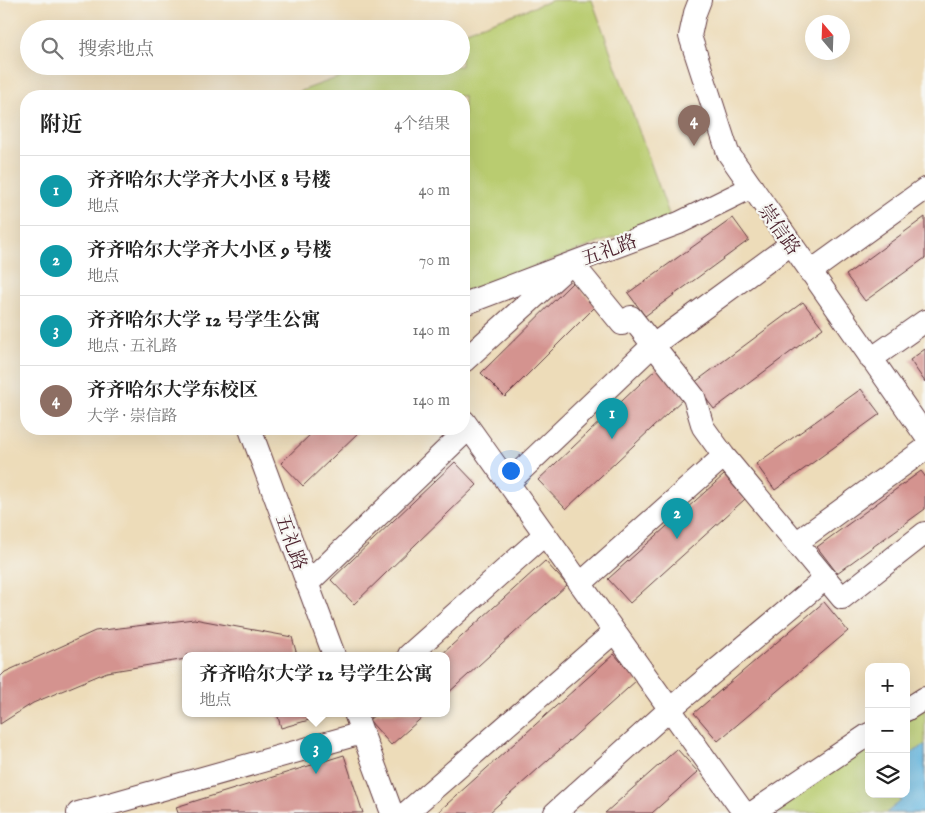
<!DOCTYPE html>
<html lang="zh">
<head>
<meta charset="utf-8">
<style>
  body { margin:0; font-family:"IM FELL English","Noto Serif SC",serif; background:#f6f6f6; color:#222 }
  .controls { position:absolute; right:15px; bottom:15px; display:grid; overflow:hidden; border-radius:10px; box-shadow:0 5px 20px #0002 }
  .controls button { width:45px; height:45px; display:grid; place-items:center; padding:0; border:0; border-bottom:1px solid #e0e0e0; background:#fff; color:#222; font:25px sans-serif }
  .compass { position:absolute; left:805px; top:15px; width:45px; height:45px; border-radius:50%; background:#fff; box-shadow:0 5px 20px #0002; rotate:341deg }
  .you { position:absolute; left:510px; top:470px; width:18px; height:18px; margin:-12px; border:4px solid #fff; border-radius:50%; background:#1a73e8; box-shadow:0 0 0 8px #1a73e833 }
  .badge { display:grid; place-items:center; width:32px; height:32px; border-radius:50%; background:#b5179e; color:#fff; font-size:16px; font-weight:700 }
  .pin { position:absolute; translate:-50% -41px; filter:drop-shadow(0 1px 2px #0008) }
  .pin::after { content:''; position:absolute; top:26px; width:18px; height:15px; background:inherit; clip-path:polygon(0 0,100% 0,50% 100%) }
  .popup { position:absolute; left:182px; top:652px; width:268px; height:65px; box-sizing:border-box; display:grid; place-content:center; border-radius:10px; background:#fff; filter:drop-shadow(0 1px 4px #0005); font-size:16px; white-space:nowrap; color:#767676 }
  .popup b { font-size:19px; color:#222 }
  .popup::after { content:''; position:absolute; left:50%; top:100%; margin-left:-10px; border:10px solid transparent; border-top-color:#fff }
  .list { margin:0; padding:0; list-style:none }
  h2 { display:flex; justify-content:space-between; align-items:center; height:65px; margin:0; padding:0 20px; font-size:21px }
  h2 small { font-size:16px; font-weight:400; color:#767676 }
  .list li { display:grid; grid-template-columns:32px 1fr auto; gap:15px; align-items:center; box-sizing:border-box; height:70px; padding:0 20px; border-top:1px solid #e0e0e0 }
  .list b { display:block; font-size:19px; white-space:nowrap }
  .list p { margin:0; font-size:16px; white-space:nowrap; color:#767676 }
  .list em { font-size:16px; font-style:normal; color:#767676 }
  .icon { flex:none; width:28px; height:28px; fill:none; stroke:currentColor; stroke-width:2; stroke-linecap:round; stroke-linejoin:round }
  .map { position:relative; flex:none; width:925px; height:813px; overflow:hidden }
  .search { position:absolute; background:#fff; box-shadow:0 5px 20px #0002; left:20px; top:20px; width:450px; height:55px; display:flex; align-items:center; gap:12px; box-sizing:border-box; padding:0 18px; border-radius:28px; color:#767676; font-size:19px }
  .panel { position:absolute; background:#fff; box-shadow:0 5px 20px #0002; left:20px; top:90px; width:450px; height:345px; border-radius:20px }
  .map>svg:first-child { display:block }
  .green { fill:#b9cc70; stroke:#82764e }
  .water { fill:#67b9e2; stroke:#586c86 }
  .building { fill:#d4938f }
  .lines { fill:none; stroke-linecap:round; stroke-linejoin:round }
  .minor-casing { stroke:#623b40; stroke-width:24 }
  .minor { stroke:#fff; stroke-width:22 }
  .labels { text-anchor:middle; stroke-width:4.5; stroke-linejoin:round; paint-order:stroke }
  .street-label { font-size:19px; fill:#4a1f2b; stroke:#f6f6f2 }
</style>
</head>
<body>
<div class="map">
<svg width="925" height="813" viewBox="0 0 925 813">
  <rect width="100%" height="100%" fill="#f6f6f2"/>
  <filter id="ink" filterUnits="userSpaceOnUse"><feTurbulence type="fractalNoise" baseFrequency=".02" numOctaves="2"/><feDisplacementMap in="SourceGraphic" scale="10" xChannelSelector="R" yChannelSelector="G"/><feConvolveMatrix kernelMatrix="1 2 1 2 8 2 1 2 1" color-interpolation-filters="sRGB"/></filter>
  <filter id="wash" filterUnits="userSpaceOnUse"><feTurbulence type="fractalNoise" baseFrequency=".0096" numOctaves="4" result="noise"/><feDisplacementMap in="SourceGraphic" scale="20" xChannelSelector="R" yChannelSelector="G"/><feGaussianBlur stdDeviation="1.12" result="paint"/><feColorMatrix in="noise" values="0 0 0 0 0 0 0 0 0 0 0 0 0 0 0 0 0 1.4 0 .05"/><feComposite in="paint" operator="in"/></filter>
  <g filter="url(#wash)">
    <rect width="100%" height="100%" fill="#eddcb9"/>
    <!-- green -->
    <path class="green" d="M553,0H592L670,217L464,292V96H287L370,66H461V33Z
      M925,706V813H770L869,742V794H906V718Z"/>
    <!-- water -->
    <path class="water" d="M925,745V813H886L901,801L897,794H906V756Z"/>
    <g id="blocks">
      <!-- building -->
      <path class="building" d="M925,217V258L865,301L846,275Z
        M733,218L749,240L645,316L628,293Z
        M573,282L596,306L505,397L481,373Z
        M803,302L823,328L714,409L694,383Z
        M925,349V382L910,360Z
        M657,368L685,397L566,509L538,480Z
        M861,389L880,414L775,490L756,464Z
        M316,429H362L303,486L281,463Z
        M455,462L477,485L354,604L331,580Z
        M921,471L925,476V509L837,573L817,547Z
        M724,475L745,499L630,603L608,579Z
        M545,561L567,585L446,695V655H441Z
        M824,602L848,631L718,741L694,713Z
        M194,619L292,637L297,655H186V659L107,672L33,703L0,724V677L5,672L95,631Z
        M614,654L637,680L489,813H437Z
        M277,713H314L316,718L281,728Z
        M377,713H427L391,745L369,720Z
        M677,749L698,772L652,813H605Z
        M344,755L363,813H178L176,807Z"/>
    </g>
  </g>
  <g filter="url(#ink)">
    <use href="#blocks" fill-opacity="0" stroke="#623b40" stroke-width="1"/>
    <g class="lines">
      <defs>
        <path id="minor" d="M700,0L695,13L690,36L728,153L925,435
          M810,272L925,189
          M464,304L572,263L679,223L752,187
          M871,359L925,321
          M464,361L572,263L622,324L631,317L694,397L703,427L724,456L842,598L925,533
          M464,421L744,813
          M250,429L334,655
          M508,483L652,346L791,244
          M796,543L925,449
          M307,584L469,428
          M580,584L724,456
          M409,655L545,534
          M906,710L925,698
          M355,713L392,813
          M78,813L362,733
          M406,813L614,632
          M555,813L670,709L826,578
          M752,813L869,734"/>
      </defs>
      <!-- minor casing -->
      <use href="#minor" class="minor-casing"/>
      <!-- minor -->
      <use href="#minor" class="minor"/>
    </g>
  </g>
  <g class="labels">
    <!-- street labels -->
    <g class="street-label">
      <text transform="translate(780 229) rotate(55)" y="7">崇信路</text>
      <text transform="translate(609 249) rotate(-20)" y="7">五礼路</text>
      <text transform="translate(292 542) rotate(70)" y="7">五礼路</text>
    </g>
  </g>
</svg>
<div class="controls">
<button>+</button>
<button>−</button>
<button><svg class="icon" aria-label="layers" viewBox="0 0 24 24"><path d="M12 4l9 5-9 5-9-5zM3 14l9 5 9-5"/></svg></button>
</div>
<svg class="compass" viewBox="-18 -18 36 36"><path d="M0-13l5 13h-10z" fill="#e53935"/><path d="M0 13l5-13h-10z" fill="#767676"/></svg>
<div class="you"></div>
<div class="pin badge" style="left:612px;top:439px;background:#0f9aa8">1</div>
<div class="pin badge" style="left:677px;top:539px;background:#0f9aa8">2</div>
<div class="pin badge" style="left:316px;top:774px;background:#0f9aa8">3</div>
<div class="popup"><b>齐齐哈尔大学 12 号学生公寓</b>地点</div>
<div class="pin badge" style="left:694px;top:146px;background:#8d6e63">4</div>
<div class="search"><svg class="icon" aria-label="search" viewBox="0 0 24 24"><circle cx="10" cy="10" r="6"/><path d="M15 15l6 6"/></svg>搜索地点</div>
<section class="panel">
<h2>附近<small>4个结果</small></h2>
<ul class="list">
<li><span class="badge" style="background:#0f9aa8">1</span><div><b>齐齐哈尔大学齐大小区 8 号楼</b><p>地点</p></div><em>40 m</em></li>
<li><span class="badge" style="background:#0f9aa8">2</span><div><b>齐齐哈尔大学齐大小区 9 号楼</b><p>地点</p></div><em>70 m</em></li>
<li><span class="badge" style="background:#0f9aa8">3</span><div><b>齐齐哈尔大学 12 号学生公寓</b><p>地点 · 五礼路</p></div><em>140 m</em></li>
<li><span class="badge" style="background:#8d6e63">4</span><div><b>齐齐哈尔大学东校区</b><p>大学 · 崇信路</p></div><em>140 m</em></li>
</ul>
</section>
</div>
</body>
</html>
